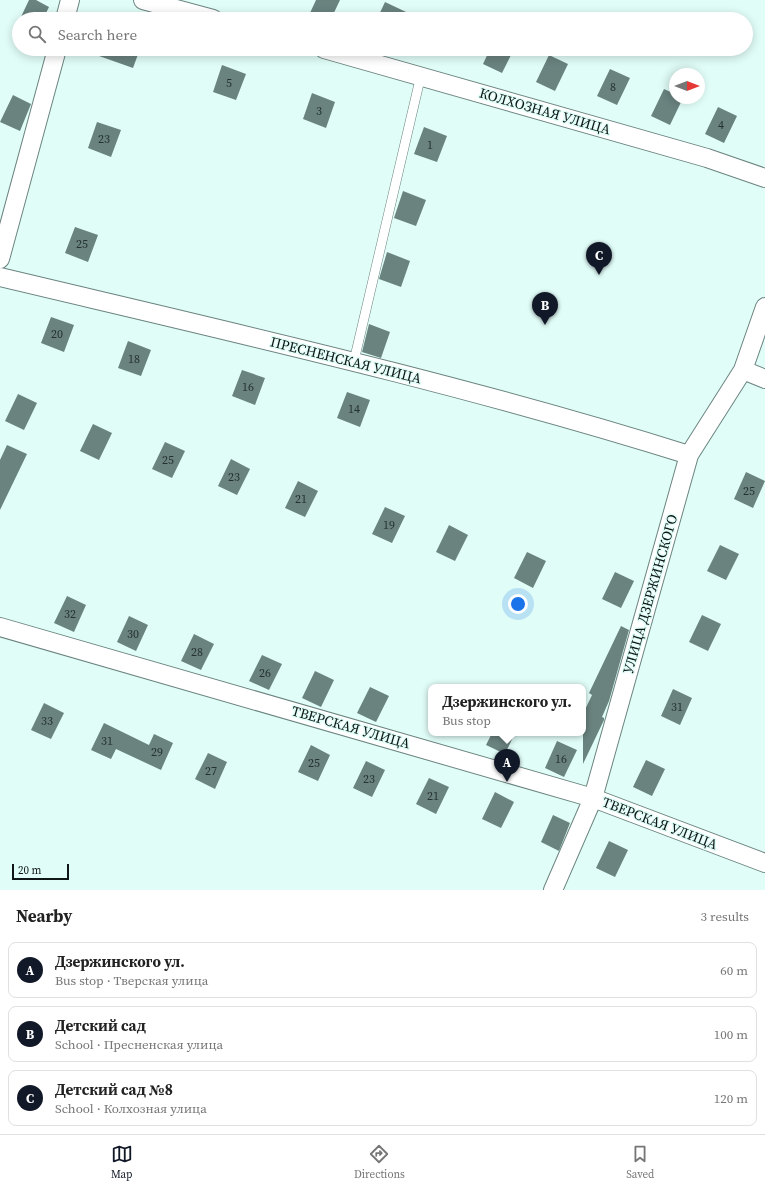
<!DOCTYPE html>
<html lang="en">
<head>
<meta charset="utf-8">
<style>
  body { margin:0; font-family:"Source Serif 4",serif; background:#f2f2f2; color:#222 }
  .compass { position:absolute; left:669px; top:68px; width:36px; height:36px; border-radius:50%; background:#fff; box-shadow:0 2px 10px #0003; rotate:90deg }
  .scale { position:absolute; left:12px; bottom:10px; width:57px; box-sizing:border-box; padding-left:4px; border:2px solid #0e1716; border-top:0; font-size:11px; line-height:14px; white-space:nowrap; color:#0e1716; -webkit-text-stroke:3px #e1fdf8; paint-order:stroke }
  .you { position:absolute; left:518px; top:604px; width:14px; height:14px; margin:-10px; border:3px solid #fff; border-radius:50%; background:#1a73e8; box-shadow:0 0 0 6px #1a73e833 }
  .badge { display:grid; place-items:center; width:26px; height:26px; border-radius:50%; background:#111827; color:#fff; font-size:13px; font-weight:700 }
  .pin { position:absolute; translate:-50% -33px; filter:drop-shadow(0 1px 2px #0008) }
  .pin::after { content:''; position:absolute; top:21px; width:14px; height:12px; background:inherit; clip-path:polygon(0 0,100% 0,50% 100%) }
  .popup { position:absolute; left:428px; top:684px; width:158px; height:52px; box-sizing:border-box; display:grid; place-content:center; border-radius:8px; background:#fff; filter:drop-shadow(0 1px 3px #0005); font-size:13px; white-space:nowrap; color:#767676 }
  .popup b { font-size:15px; color:#222 }
  .popup::after { content:''; position:absolute; left:50%; top:100%; margin-left:-8px; border:8px solid transparent; border-top-color:#fff }
  .list { margin:0; padding:0; list-style:none }
  h2 { display:flex; justify-content:space-between; align-items:center; height:52px; margin:0; padding:0 16px; font-size:17px }
  h2 small { font-size:13px; font-weight:400; color:#767676 }
  .list li { display:grid; grid-template-columns:26px 1fr auto; gap:12px; align-items:center; box-sizing:border-box; height:56px; margin:0 8px 8px; padding:0 8px; border:1px solid #e0e0e0; border-radius:8px }
  .list b { display:block; font-size:15px; white-space:nowrap }
  .list p { margin:0; font-size:13px; white-space:nowrap; color:#767676 }
  .list em { font-size:13px; font-style:normal; color:#767676 }
  .icon { flex:none; width:22px; height:22px; fill:none; stroke:currentColor; stroke-width:2; stroke-linecap:round; stroke-linejoin:round }
  .map { position:relative; flex:none; width:765px; height:890px; overflow:hidden }
  .search { position:absolute; background:#fff; box-shadow:0 2px 10px #0003; left:12px; right:12px; top:12px; height:44px; display:flex; align-items:center; gap:10px; box-sizing:border-box; padding:0 14px; border-radius:22px; color:#767676; font-size:15px }
  .sheet { height:244px; background:#fff }
  nav { display:flex; justify-content:space-around; align-items:center; box-sizing:border-box; height:56px; border-top:1px solid #e0e0e0; background:#fff; font-size:11px; color:#767676 }
  nav a { display:grid; justify-items:center; gap:2px }
  nav .on { color:#111827 }
  .map>svg:first-child { display:block }
  .building { fill:#6a837f }
  .lines { fill:none; stroke-linecap:round; stroke-linejoin:round }
  .lane-casing { stroke:#6b8480; stroke-width:10 }
  .street-casing { stroke:#6b8480; stroke-width:20 }
  .lane { stroke:#fff; stroke-width:9 }
  .street { stroke:#fff; stroke-width:18 }
  .labels { text-anchor:middle; stroke-width:3; stroke-linejoin:round; paint-order:stroke }
  .number-label { font-size:12px; fill:#253230 }
  .street-label { font-size:14px; fill:#0e1716; stroke:#e1fdf8 }
</style>
</head>
<body>
<div class="map">
<svg width="765" height="890" viewBox="0 0 765 890">
  <rect width="100%" height="100%" fill="#e1fdf8"/>
  <!-- building -->
  <path class="building" d="M29,0H36L49,7L43,19H20Z
    M316,0H340L331,19H323L310,13Z
    M385,2L421,19H377Z
    M85,49H140L133,68L85,51Z
    M490,49H514L502,73L483,64Z
    M549,55L568,64L555,91L536,82Z
    M222,65L246,74L236,100L213,92Z
    M610,69L630,78L617,105L597,96Z
    M664,89L675,94V98H683L670,125L651,116Z
    M312,93L335,102L326,128L303,119Z
    M13,95L31,104L20,131L0,122Z
    M718,107L737,116L724,143L705,134Z
    M97,122L121,130L111,157L88,148Z
    M424,127L447,136L437,162L414,154Z
    M403,191L426,200L416,226L394,218Z
    M75,227L98,235L88,262L65,253Z
    M387,252L410,261L401,287L379,279Z
    M51,317L74,325L64,352L41,343Z
    M369,324L390,332L381,358L362,352Z
    M128,341L151,350L141,376L118,368Z
    M242,370L265,378L255,405L232,396Z
    M347,392L370,400L360,427L337,418Z
    M18,394L37,403L24,430L5,421Z
    M93,424L112,433L99,460L80,451Z
    M165,442L185,451L172,478L152,469Z
    M7,445L27,454L0,510V460Z
    M231,459L250,469L237,495L218,486Z
    M746,472L765,481L753,508L734,499Z
    M298,481L318,491L305,517L285,508Z
    M385,507L405,516L392,543L372,534Z
    M449,525L468,535L455,561L436,552Z
    M720,545L739,554L726,580L707,571Z
    M527,552L546,561L533,588L514,578Z
    M615,572L634,581L621,608L602,599Z
    M67,596L86,605L74,632L54,623Z
    M702,615L721,624L708,651L689,642Z
    M129,616L148,625L136,651L117,642Z
    M621,626L629,630L609,701L602,717L604,718V720L583,764V714L592,695L589,693Z
    M194,634L214,644L201,670L181,661Z
    M262,655L282,664L269,690L249,681Z
    M315,671L334,680L321,707L302,698Z
    M370,687L389,696L376,722L357,713Z
    M673,689L692,698L680,725L661,716Z
    M44,703L64,713L51,739L31,730Z
    M104,723L149,745L154,734L173,743L161,770L116,749L111,759L91,750Z
    M492,733H515L505,754L486,745Z
    M557,741L577,750L564,777L545,768Z
    M311,745L330,755L318,781L298,772Z
    M208,753L227,762L215,789L195,779Z
    M646,760L665,769L652,796L633,787Z
    M366,761L385,770L372,797L353,788Z
    M429,778L449,787L436,814L416,804Z
    M495,792L514,802L501,828L482,819Z
    M553,815L570,823L559,851L541,842Z
    M609,841L628,850L615,877L596,868Z"/>
  <g class="lines">
    <defs>
      <path id="lane" d="M354,361L421,75"/>
      <path id="street" d="M143,0L213,19
        M65,19L70,0
        M324,49L707,158L765,178
        M0,259L57,49
        M0,277C231,332 463,384 689,455
        M743,370L765,379
        M0,627L593,798L765,863
        M553,890L593,798L689,455L743,370L765,307"/>
    </defs>
    <!-- lane casing -->
    <use href="#lane" class="lane-casing"/>
    <!-- street casing -->
    <use href="#street" class="street-casing"/>
    <!-- lane -->
    <use href="#lane" class="lane"/>
    <!-- street -->
    <use href="#street" class="street"/>
  </g>
  <g class="labels">
    <!-- number labels -->
    <g class="number-label">
      <text x="229" y="87">5</text>
      <text x="613" y="91">8</text>
      <text x="319" y="115">3</text>
      <text x="721" y="129">4</text>
      <text x="104" y="143">23</text>
      <text x="430" y="149">1</text>
      <text x="82" y="248">25</text>
      <text x="57" y="338">20</text>
      <text x="134" y="363">18</text>
      <text x="248" y="391">16</text>
      <text x="354" y="413">14</text>
      <text x="168" y="464">25</text>
      <text x="234" y="481">23</text>
      <text x="749" y="495">25</text>
      <text x="301" y="503">21</text>
      <text x="389" y="529">19</text>
      <text x="70" y="618">32</text>
      <text x="133" y="638">30</text>
      <text x="197" y="656">28</text>
      <text x="265" y="677">26</text>
      <text x="677" y="711">31</text>
      <text x="47" y="725">33</text>
      <text x="107" y="745">31</text>
      <text x="157" y="756">29</text>
      <text x="561" y="763">16</text>
      <text x="314" y="767">25</text>
      <text x="211" y="775">27</text>
      <text x="369" y="783">23</text>
      <text x="433" y="800">21</text>
    </g>
    <!-- street labels -->
    <g class="street-label">
      <text transform="translate(545 111) rotate(16)" y="5">КОЛХОЗНАЯ УЛИЦА</text>
      <text transform="translate(346 360) rotate(14)" y="5">ПРЕСНЕНСКАЯ УЛИЦА</text>
      <text transform="translate(650 594) rotate(-74)" y="5">УЛИЦА ДЗЕРЖИНСКОГО</text>
      <text transform="translate(351 727) rotate(16)" y="5">ТВЕРСКАЯ УЛИЦА</text>
      <text transform="translate(660 823) rotate(21)" y="5">ТВЕРСКАЯ УЛИЦА</text>
    </g>
  </g>
</svg>
<svg class="compass" viewBox="-18 -18 36 36"><path d="M0-13l5 13h-10z" fill="#e53935"/><path d="M0 13l5-13h-10z" fill="#767676"/></svg>
<div class="scale">20 m</div>
<div class="you"></div>
<div class="pin badge" style="left:507px;top:782px">A</div>
<div class="popup"><b>Дзержинского ул.</b>Bus stop</div>
<div class="pin badge" style="left:545px;top:325px">B</div>
<div class="pin badge" style="left:599px;top:275px">C</div>
<div class="search"><svg class="icon" aria-label="search" viewBox="0 0 24 24"><circle cx="10" cy="10" r="6"/><path d="M15 15l6 6"/></svg>Search here</div>
</div>
<section class="sheet">
<h2>Nearby<small>3 results</small></h2>
<ul class="list">
<li><span class="badge">A</span><div><b>Дзержинского ул.</b><p>Bus stop · Тверская улица</p></div><em>60 m</em></li>
<li><span class="badge">B</span><div><b>Детский сад</b><p>School · Пресненская улица</p></div><em>100 m</em></li>
<li><span class="badge">C</span><div><b>Детский сад №8</b><p>School · Колхозная улица</p></div><em>120 m</em></li>
</ul>
</section>
<nav>
<a class="on"><svg class="icon" aria-label="map" viewBox="0 0 24 24"><path d="M3 6l6-2 6 2 6-2v14l-6 2-6-2-6 2zM9 4v14M15 6v14"/></svg>Map</a>
<a><svg class="icon" aria-label="directions" viewBox="0 0 24 24"><path d="M12 3l9 9-9 9-9-9zM9 14v-3h6M13 9l2 2-2 2"/></svg>Directions</a>
<a><svg class="icon" aria-label="saved" viewBox="0 0 24 24"><path d="M7 4h10v16l-5-4-5 4z"/></svg>Saved</a>
</nav>
</body>
</html>
